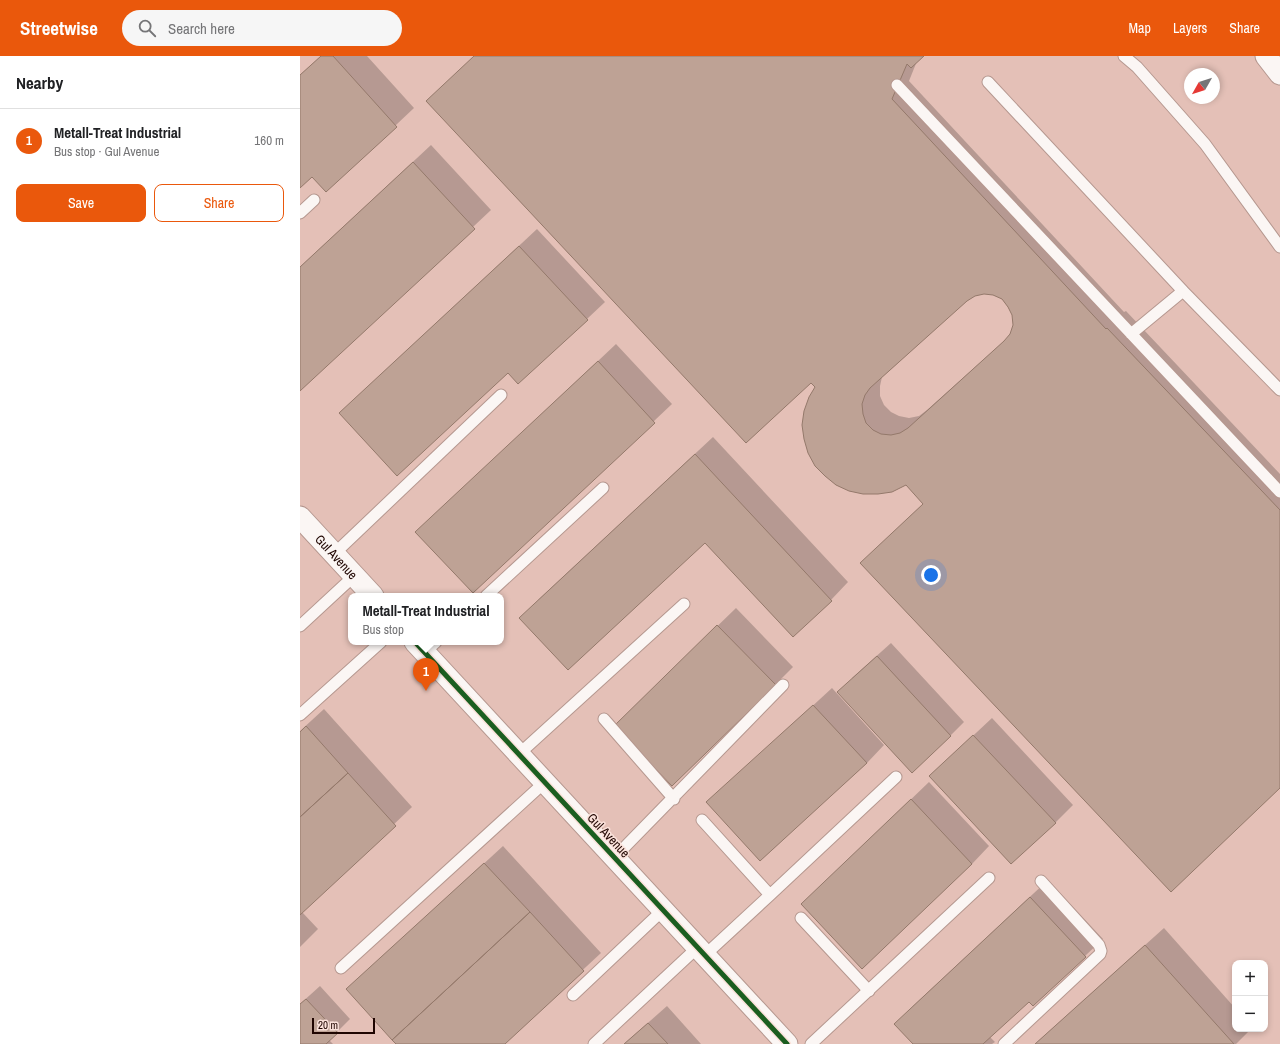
<!DOCTYPE html>
<html lang="en">
<head>
<meta charset="utf-8">
<style>
  body { margin:0; font-family:"Archivo Narrow",sans-serif; background:#f6f6f6; color:#202124 }
  .controls { position:absolute; right:12px; bottom:12px; display:grid; overflow:hidden; border-radius:8px; box-shadow:0 2px 6px #0003 }
  .controls button { width:36px; height:36px; display:grid; place-items:center; padding:0; border:0; border-bottom:1px solid #e0e0e0; background:#fff; color:#202124; font:20px sans-serif }
  .compass { position:absolute; left:884px; top:12px; width:36px; height:36px; border-radius:50%; background:#fff; box-shadow:0 2px 6px #0003; rotate:231deg }
  .scale { position:absolute; left:12px; bottom:10px; width:63px; box-sizing:border-box; padding-left:4px; border:2px solid #1f0501; border-top:0; font-size:11px; line-height:14px; white-space:nowrap; color:#1f0501; -webkit-text-stroke:3px #fbe2db; paint-order:stroke }
  .you { position:absolute; left:631px; top:519px; width:14px; height:14px; margin:-10px; border:3px solid #fff; border-radius:50%; background:#1a73e8; box-shadow:0 0 0 6px #1a73e833 }
  .badge { display:grid; place-items:center; width:26px; height:26px; border-radius:50%; background:#ea580c; color:#fff; font-size:13px; font-weight:700 }
  .pin { position:absolute; translate:-50% -33px; filter:drop-shadow(0 1px 2px #0008) }
  .pin::after { content:''; position:absolute; top:21px; width:14px; height:12px; background:inherit; clip-path:polygon(0 0,100% 0,50% 100%) }
  .popup { position:absolute; left:48px; top:537px; width:156px; height:52px; box-sizing:border-box; display:grid; place-content:center; border-radius:8px; background:#fff; filter:drop-shadow(0 1px 3px #0005); font-size:13px; white-space:nowrap; color:#757577 }
  .popup b { font-size:15px; color:#202124 }
  .popup::after { content:''; position:absolute; left:50%; top:100%; margin-left:-8px; border:8px solid transparent; border-top-color:#fff }
  .list { margin:0; padding:0; list-style:none }
  h2 { display:flex; justify-content:space-between; align-items:center; height:52px; margin:0; padding:0 16px; font-size:17px }
  h2 small { font-size:13px; font-weight:400; color:#757577 }
  .list li { display:grid; grid-template-columns:26px 1fr auto; gap:12px; align-items:center; box-sizing:border-box; height:64px; padding:0 16px; border-top:1px solid #e0e0e0 }
  .list b { display:block; font-size:15px; white-space:nowrap }
  .list p { margin:0; font-size:13px; white-space:nowrap; color:#757577 }
  .list em { font-size:13px; font-style:normal; color:#757577 }
  .actions { display:flex; gap:8px; padding:12px 16px }
  .actions a { flex:1; padding:9px 0; border:1px solid #ea580c; border-radius:8px; text-align:center; font-size:14px; color:#ea580c }
  .actions .main { background:#ea580c; color:#fff }
  .icon { flex:none; width:22px; height:22px; fill:none; stroke:currentColor; stroke-width:2; stroke-linecap:round; stroke-linejoin:round }
  .map { position:relative; flex:none; width:980px; height:988px; overflow:hidden }
  header { display:flex; align-items:center; gap:24px; box-sizing:border-box; height:56px; padding:0 20px; background:#ea580c; color:#fff }
  header strong { font-size:19px }
  nav { display:flex; gap:22px; margin-inline-start:auto; font-size:14px }
  .search { width:280px; height:36px; background:#f6f6f6; display:flex; align-items:center; gap:10px; box-sizing:border-box; padding:0 14px; border-radius:22px; color:#757577; font-size:15px }
  main { display:flex }
  aside { flex:1; background:#fff }
  .map>svg:first-child { display:block }
  .shadow { fill:#0003; fill-rule:evenodd }
  .building { fill:#bea295; stroke:#94796b; fill-rule:evenodd }
  .lines { fill:none; stroke-linecap:round; stroke-linejoin:round }
  .lane-casing { stroke:#b5978f; stroke-width:13 }
  .street-casing { stroke:#b5978f; stroke-width:23 }
  .lane { stroke:#fbf6f4; stroke-width:11 }
  .street { stroke:#fbf6f4; stroke-width:21 }
  .cycleway-casing { stroke:#fbe2db; stroke-width:8 }
  .cycleway { stroke:#1b5e20; stroke-width:5 }
  .labels { text-anchor:middle; stroke-width:3; stroke-linejoin:round; paint-order:stroke }
  .street-label { font-size:13px; fill:#1f0501; stroke:#fbe2db }
</style>
</head>
<body>
<header>
<strong>Streetwise</strong>
<div class="search"><svg class="icon" aria-label="search" viewBox="0 0 24 24"><circle cx="10" cy="10" r="6"/><path d="M15 15l6 6"/></svg>Search here</div>
<nav><a>Map</a><a>Layers</a><a>Share</a></nav>
</header>
<main>
<aside>
<h2>Nearby<small></small></h2>
<ul class="list">
<li><span class="badge">1</span><div><b>Metall-Treat Industrial</b><p>Bus stop · Gul Avenue</p></div><em>160 m</em></li>
</ul>
<div class="actions"><a class="main">Save</a><a>Share</a></div>
</aside>
<div class="map">
<svg width="980" height="988" viewBox="0 0 980 988">
  <rect width="100%" height="100%" fill="#e4c0b7"/>
  <!-- shadow -->
  <path class="shadow" d="M21,0H67L114,52L26,135L12,120L0,131V19Z
    M175,0H622L617,5L609,25L824,256L826,255L980,418V731L579,490L624,447L516,331ZM684,237L694,238L702,243L709,250L713,259L714,269L709,281L627,354L619,360L609,362L599,360L591,356L584,349L580,340V330L582,321L666,244L674,239Z
    M131,89L191,154L0,334V211Z
    M237,173L305,246L287,263L208,315L40,357Z
    M316,288L372,348L173,536L117,476Z
    M413,381L548,526L531,544L405,485L238,544Z
    M436,552L493,611L475,629L333,652Z
    M591,587L664,666L650,680L552,622Z
    M532,632L584,689L567,707L407,747Z
    M24,653L112,751L2,856L18,873L0,891V675Z
    M692,662L773,749L755,767L630,720Z
    M629,726L689,790L672,808L502,848Z
    M203,790L301,897L203,988H98L66,916Z
    M748,824L803,883L785,900L729,944L690,981L695,986L692,988H614L613,950Z
    M864,872L935,952V973H951L936,988H735Z
    M20,930L50,963L29,984L33,988H0V948Z
    M367,950L401,988H324Z"/>
  <!-- building -->
  <path class="building" d="M21,0H33L97,71L26,136L12,121L0,132V19Z
    M174,0H624L611,12L607,8L592,43L806,273L807,272L980,454V732L871,836L560,507L623,448L606,429L592,436L578,438H563L549,435L536,429L525,420L515,410L508,397L504,383L502,369L504,355L509,341L515,331L511,327L446,387L126,45ZM684,238L693,239L702,243L708,251L712,259L713,269L710,278L704,285L608,372L600,377L591,379L581,378L573,374L566,367L563,358L562,348L565,339L570,332L667,245L675,240Z
    M113,106L175,173L0,335V211Z
    M219,190L288,264L218,328L208,317L97,420L39,357Z
    M298,305L355,367L173,537L115,476Z
    M395,398L532,545L493,581L405,487L268,614L219,562Z
    M417,569L476,629L372,730L314,670Z
    M577,600L651,680L612,717L537,636Z
    M513,649L567,707L460,805L406,746Z
    M6,670L48,717L0,761V676Z
    M673,679L756,767L711,808L629,720Z
    M48,717L96,770L0,859V761Z
    M611,743L672,808L562,913L501,848Z
    M184,807L230,856L92,984L46,933Z
    M730,841L786,901L733,950L729,946L683,988H613L594,968Z
    M230,856L284,915L205,988H96L92,984Z
    M845,889L934,988H735Z
    M6,943L38,977L26,988H0V948Z
    M348,967L368,988H324Z"/>
  <g class="lines">
    <defs>
      <path id="lane" d="M824,0L837,11L905,88L980,191
        M688,26L883,235L831,278
        M597,29L980,436
        M0,157L14,144
        M883,235L980,334
        M34,498L201,339
        M186,540L303,432
        M0,570L54,520
        M125,596L136,586
        M0,659L81,586
        M304,663L374,743
        M219,698L384,548
        M402,764L470,839
        M315,801L483,629
        M501,862L569,935
        M405,899L470,839L596,721
        M41,912L245,726
        M273,939L363,854
        M294,988L398,891
        M511,988L689,822
        M704,988L800,898L801,895L799,889L741,825"/>
      <g id="street">
        <path d="M966,0L980,18"/>
        <path id="s1" d="M0,461L73,540"/>
        <path d="M115,586L487,988"/>
      </g>
    </defs>
    <!-- lane casing -->
    <use href="#lane" class="lane-casing"/>
    <!-- street casing -->
    <use href="#street" class="street-casing"/>
    <!-- lane -->
    <use href="#lane" class="lane"/>
    <!-- street -->
    <use href="#street" class="street"/>
    <defs>
      <path id="cycleway" d="M115,586L487,988"/>
    </defs>
    <!-- cycleway casing -->
    <use href="#cycleway" class="cycleway-casing"/>
    <!-- cycleway -->
    <use href="#cycleway" class="cycleway"/>
  </g>
  <g class="labels">
    <!-- street labels -->
    <g class="street-label">
      <text dy="5" stroke="none"><textPath href="#s1" startOffset="54">Gul Avenue</textPath></text>
      <text transform="translate(309 779) rotate(47)" y="5">Gul Avenue</text>
    </g>
  </g>
</svg>
<div class="controls">
<button>+</button>
<button>−</button>
</div>
<svg class="compass" viewBox="-18 -18 36 36"><path d="M0-13l5 13h-10z" fill="#e53935"/><path d="M0 13l5-13h-10z" fill="#757577"/></svg>
<div class="scale">20 m</div>
<div class="you"></div>
<div class="pin badge" style="left:126px;top:635px">1</div>
<div class="popup"><b>Metall-Treat Industrial</b>Bus stop</div>
</div>
</main>
</body>
</html>
